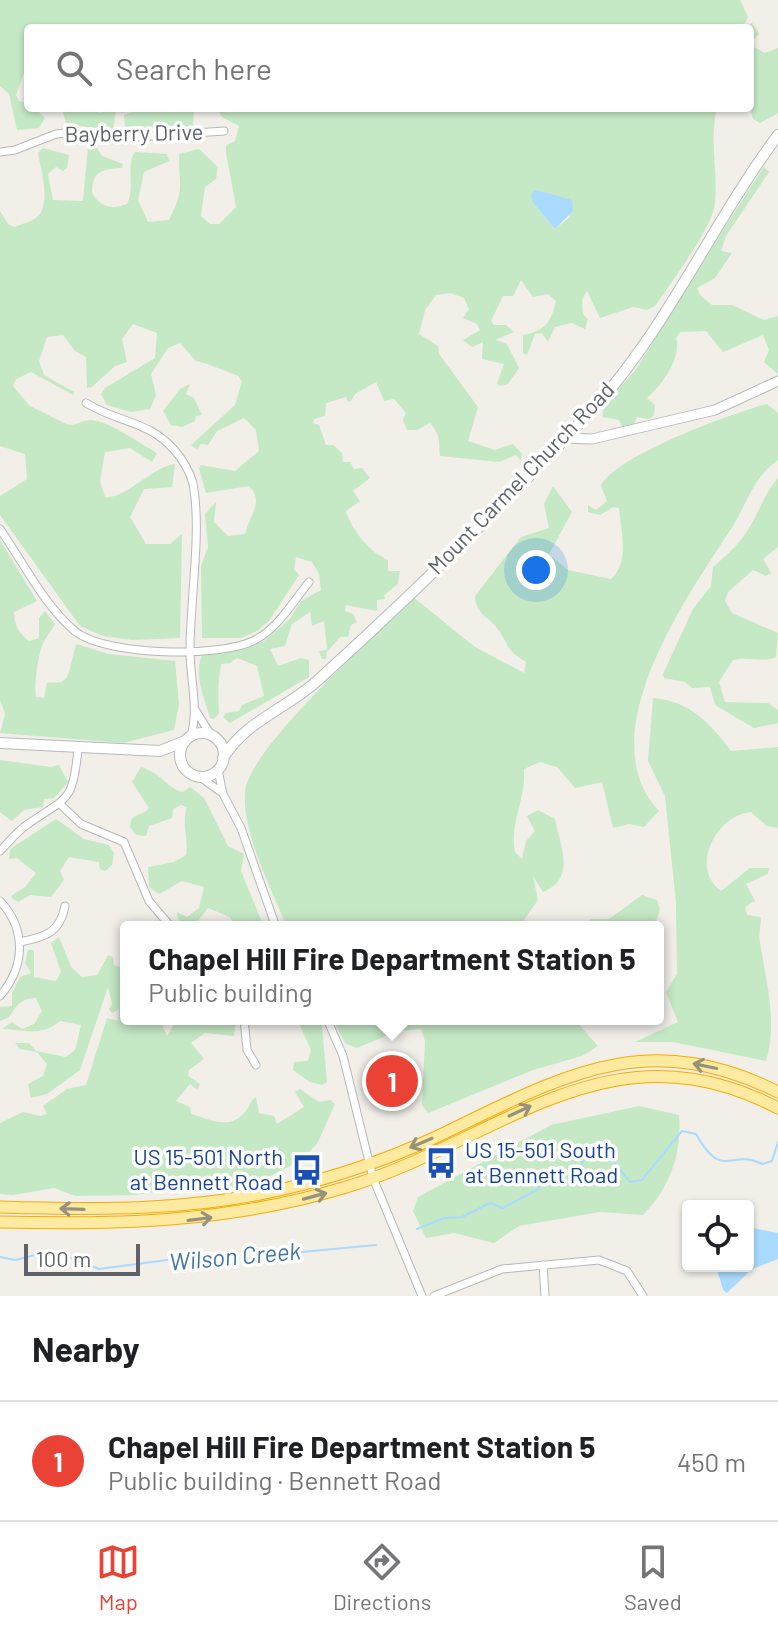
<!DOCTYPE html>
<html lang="en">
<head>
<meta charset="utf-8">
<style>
  body { margin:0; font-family:Barlow,sans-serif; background:#f2f2f2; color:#202124 }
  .controls { position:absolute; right:24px; bottom:24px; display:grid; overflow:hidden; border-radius:8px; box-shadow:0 2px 6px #0004 }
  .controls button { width:72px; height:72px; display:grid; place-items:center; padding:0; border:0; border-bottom:2px solid #e0e0e0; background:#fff; color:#202124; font:40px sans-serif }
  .scale { position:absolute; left:24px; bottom:20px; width:116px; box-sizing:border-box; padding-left:8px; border:4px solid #5f6368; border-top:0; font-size:22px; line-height:28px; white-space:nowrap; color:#5f6368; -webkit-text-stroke:6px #fff; paint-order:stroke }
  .you { position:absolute; left:536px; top:570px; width:28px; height:28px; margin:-20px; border:6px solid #fff; border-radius:50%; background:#1a73e8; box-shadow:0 0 0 12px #1a73e833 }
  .badge { display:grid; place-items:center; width:52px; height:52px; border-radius:50%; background:#ea4335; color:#fff; font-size:26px; font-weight:700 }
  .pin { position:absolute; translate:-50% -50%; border:4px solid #fff; box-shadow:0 2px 8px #0006 }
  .popup { position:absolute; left:120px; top:921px; width:544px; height:104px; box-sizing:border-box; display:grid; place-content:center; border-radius:8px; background:#fff; filter:drop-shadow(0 2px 6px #0005); font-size:26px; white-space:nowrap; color:#757577 }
  .popup b { font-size:30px; color:#202124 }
  .popup::after { content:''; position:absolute; left:50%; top:100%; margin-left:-16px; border:16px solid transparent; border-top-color:#fff }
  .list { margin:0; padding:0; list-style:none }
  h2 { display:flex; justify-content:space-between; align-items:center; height:104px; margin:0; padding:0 32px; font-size:34px }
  h2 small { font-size:26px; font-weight:400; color:#757577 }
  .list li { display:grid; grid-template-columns:52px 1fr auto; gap:24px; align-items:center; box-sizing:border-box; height:120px; padding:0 32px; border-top:2px solid #e0e0e0 }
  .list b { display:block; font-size:30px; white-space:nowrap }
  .list p { margin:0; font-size:26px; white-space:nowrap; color:#757577 }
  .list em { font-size:26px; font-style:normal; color:#757577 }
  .icon { flex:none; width:44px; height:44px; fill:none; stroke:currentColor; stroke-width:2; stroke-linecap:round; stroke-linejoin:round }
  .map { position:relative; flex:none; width:778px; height:1296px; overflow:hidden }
  .search { position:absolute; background:#fff; box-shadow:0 2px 6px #0004; left:24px; right:24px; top:24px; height:88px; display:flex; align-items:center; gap:20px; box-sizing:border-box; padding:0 28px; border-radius:8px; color:#757577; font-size:30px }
  .sheet { height:224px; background:#fff }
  nav { display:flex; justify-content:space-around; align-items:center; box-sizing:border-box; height:112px; border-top:2px solid #e0e0e0; background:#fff; font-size:22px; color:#757577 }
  nav a { display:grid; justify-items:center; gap:4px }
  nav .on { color:#ea4335 }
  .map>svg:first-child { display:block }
  .green { fill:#c5e8c5; fill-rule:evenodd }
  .water { fill:#aadaff }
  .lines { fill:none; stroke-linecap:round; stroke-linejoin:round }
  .stream { stroke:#aadaff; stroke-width:2 }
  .minor-casing { stroke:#b5b8bc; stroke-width:9 }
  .tertiary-casing { stroke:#b5b8bc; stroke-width:11 }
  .secondary-casing { stroke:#b6babf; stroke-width:12 }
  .trunk-casing { stroke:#f9ab00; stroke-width:13 }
  .minor { stroke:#fff; stroke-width:7 }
  .tertiary { stroke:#fff; stroke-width:9 }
  .secondary { stroke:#fff; stroke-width:10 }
  .trunk { stroke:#feeaa1; stroke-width:11 }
  .oneway { stroke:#97927c }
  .labels { text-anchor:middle; stroke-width:7; stroke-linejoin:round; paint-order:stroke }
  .street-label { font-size:22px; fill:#5f6368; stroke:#fff }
  .transit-label { font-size:22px; fill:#164399; stroke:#fff; text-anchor:start }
  .water-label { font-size:24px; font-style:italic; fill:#4174aa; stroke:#fff }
</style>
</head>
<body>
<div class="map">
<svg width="778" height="1296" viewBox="0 0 778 1296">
  <rect width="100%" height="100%" fill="#f1efe8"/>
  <!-- green -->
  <path class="green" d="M0,0H740L748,17L743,27L752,23L759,34L750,44V28H28V62L16,95L19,101L28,103V108H35L45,118L39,128L17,130L9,94L0,86Z
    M750,45L765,53L778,48V113L760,123L753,119L750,108Z
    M62,108H91L100,113L116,108L113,131L66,124Z
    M146,108H194L193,127L135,131L125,127L124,115Z
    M217,108H717C709,139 718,171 715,203C713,227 670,284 655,306L647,310L633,307L600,318L587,291L582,300L583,314L588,319L585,329L571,323L555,327L548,342L542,333L535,334L527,355L523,353V335C545,331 551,323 556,301L548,294L533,297L521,280L513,296H503L491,321L494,325H506L514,332L495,340L507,344L519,368L508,384L500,386L497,384L504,364L482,359L483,342L472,347L463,340L480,330L477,324L463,318L469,309L464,298L450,293L436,295L425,310L419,334L438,346L439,354L478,407L468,441L495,450L513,444L522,454L521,461L516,455L499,462L440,456C438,441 442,437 430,423L417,430H407L403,420L406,413L394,399L384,401L376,382L355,394L351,401L348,402L346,397L326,403L325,416L314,419L313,423L319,425L326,445H333L342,453L343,462H350L354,469L362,468L370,478L353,491L360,501L346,511C351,529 370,553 388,560V571H400L398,584L384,595L385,599L377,600V611L346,605L345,611L353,614L357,622L351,625L348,637H340L327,652L326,659H322L319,651L327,650L324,621L312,626L310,612L292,624L285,646L270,649L278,666L301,658L309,660V677L230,723L223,717L226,713L239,711L242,705L264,696L257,666L237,658L230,663L221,664C218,682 218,694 219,713L214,719L210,718C205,698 192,674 203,654L249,647L264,641L289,620L301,601L321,590L319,574L312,562L296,557L294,569L299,575L269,621L257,631L241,638H202L201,566L208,547L205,514L216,502L214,522L228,536L245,534C249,517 265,501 249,486L206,493L199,468L201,465L235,471L259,451L256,430L244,418L217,431L208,445L201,444L197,450L191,445L235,405L242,382L238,376C232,373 201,361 196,361L180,343L168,348L151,374L156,395L150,409L131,412L107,405L101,394L105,388L155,358L157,333L133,324L122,339L127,362L115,366L92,387L87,388L86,357L75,351L63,335L47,337L39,361L44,375L74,392L73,395L31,372L16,379L13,386L30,406L66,424C76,427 81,420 91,420C109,421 141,444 157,453L152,462L130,448L105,452L100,481L105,497C125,500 153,466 175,464L172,487L144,489L130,517L146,544H170L182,534L180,638L132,640L103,636L80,626L0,515V496L27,479L25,454L0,446V211L8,224L15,227C23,223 33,222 38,216C51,203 41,169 38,153L43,148L69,155L67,168L63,171L56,167L48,174L53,200L83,201L88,147L95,145L102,156L123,164L122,168C102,169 92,171 92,193C100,207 112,210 127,204C136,187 125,167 135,152L167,154L169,161L144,172L138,200L148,222L169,220C185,188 179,188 179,154L199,149L218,167L216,179L205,187L201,216L210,224H219L236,207L226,153V145L235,141L239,126L222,117ZM536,190L561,198L570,217L555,229L533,203Z
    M764,167L769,172L726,236L721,251L732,253L715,278L697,288L700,295L712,305H732L764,320L778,316V374L764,362L769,350L763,335L723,352L706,331L680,332L676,338C682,358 661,386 647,398L655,405L654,415L650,419L637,417L634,424L622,426L619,420L603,417C600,402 628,381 637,368C679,301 720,233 764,167Z
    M190,384L186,394L194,398L202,415L196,416L195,421L182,427L171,425L163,411L180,389Z
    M767,404L778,413V460C753,477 747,504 731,529C688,595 588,736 659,811L644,827L629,824L613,828L602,782L575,788L557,767L540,762L524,769C526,800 509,823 515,852L522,859L526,841L535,831L527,816L538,810L555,819C560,846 577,878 543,892L533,876L538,900L519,927H287C272,890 242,833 245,792C248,749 379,632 413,597L475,647L524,673L526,662C504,649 510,645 497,628C488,616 476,615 475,596L521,537L549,528L544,504L553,486L572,512L549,554L568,570L611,579C630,562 621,531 619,508L613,507L600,515L588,512V505L596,510L607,501L601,486C614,456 733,413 767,404Z
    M778,478V547L763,559L771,573L766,576L753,570L728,592L725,601L732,613L778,633L776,657C762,663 749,656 733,660L719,682L725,702L768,703L778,710V723L754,728L715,705L710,687L692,688L685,682L664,678L663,674L693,609L711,586L713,567C728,554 742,542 752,523C761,507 765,493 778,478Z
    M0,540L37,601L14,612C14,625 19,633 29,641L39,638V618L45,611L55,624C51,632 44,639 42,646C38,656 34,687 36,697L44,698L47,683C52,682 57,683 61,682C72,678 71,655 77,644L108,654L175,661L179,704L174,730L123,743L0,733L5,714L0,700Z
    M653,698C689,700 712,725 731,751L778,747V828L767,826L751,812C716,815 689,868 721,891L750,868H769L768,874L746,884L755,901L745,907L747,915L761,917C761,926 758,934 760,943C766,980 778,1024 766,1061L673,1042H635L678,1022L666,992L677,974L676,903L665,796L648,761Z
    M0,760L51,767L59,765L68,782L54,798L44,799L43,807L24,810L12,821L0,812Z
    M141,767C162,773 166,788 183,792L190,787L204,798L228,846L244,854L241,871L264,927H235L230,917L208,908L196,923L186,927L178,919L177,912L187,917L199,908L204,887L182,881L159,894L149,887L148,867L174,862L186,855C189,838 181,825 187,807L181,805L173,809L172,818L149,826L146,836L136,835L130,827C131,811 143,817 149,808L132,782Z
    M56,819L84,839L109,845L114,853L112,865L105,871L100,869L99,862L69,857L60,871L64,880L51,897L30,895L18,902L13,899L11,896L25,887L36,873L17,858L9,859L10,849Z
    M642,895L657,900L660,910L654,927H590V919H609Z
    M59,937L71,967L82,977L97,975L108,955L113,957L114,965L126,969L127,1021L142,1019L154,1024L160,1021L167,1036L177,1019H236L234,1036L205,1033L191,1043L204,1059L189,1070L188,1076L200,1084L197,1090L190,1084L176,1101L190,1107L191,1114C210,1119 229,1131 245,1112C250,1106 250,1101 256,1097L259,1113L274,1116L277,1124L304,1107L295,1092L300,1089L319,1102L330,1100L335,1104L317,1144L300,1161L258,1182H248L234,1189L227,1182L135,1195L75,1196L54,1188L13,1195L0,1194V1123L23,1112L40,1116L47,1114L43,1106L67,1089L86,1085L107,1018L118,1021L119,1009L112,1013L109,1009L112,1004L108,987L80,1070L47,1094L31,1098L28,1084L43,1076L47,1064L37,1052L20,1049L15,1043H29L36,1051L66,1057L75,1050L81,1025L60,1021C41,1037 25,1030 2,1029L12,1022L22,1029L34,1024L42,1011L36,998C22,997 15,1007 9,1017L0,1021V1007L12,1006V993L20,977L31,973L25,963L28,950H34V977L56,981L61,972L51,943Z
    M297,1019H318L322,1027L327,1082L322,1085L310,1082L293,1070L294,1062L308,1061L311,1050Z
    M333,1019H574L598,1046L582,1056L533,1070L428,1113L422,1105L425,1041L421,1029L397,1031L357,1048L345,1043Z
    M639,1106L679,1115C682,1154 670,1188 643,1215L600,1212L519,1226L494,1243L454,1233L426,1238L413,1211L418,1197L551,1125Z"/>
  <!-- water -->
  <path class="water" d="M536,190L572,200L573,211L555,229L533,203L531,194Z
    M748,1227L778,1233V1259L752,1269L727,1293L723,1290L716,1266H748Z"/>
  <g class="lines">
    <!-- stream -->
    <path class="stream" d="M417,1229L444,1218L462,1217L490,1203L503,1208L538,1189L541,1178L557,1174L575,1185L584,1180L582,1161L586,1158L613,1161L630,1182L642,1180L682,1131L696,1134C723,1182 730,1148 762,1164L772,1161L778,1142
      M0,1257L15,1260L43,1253L66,1256L99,1269L182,1258L229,1259L376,1245"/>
    <defs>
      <path id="minor" d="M0,152L15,150L56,134L76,132L123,138L224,131
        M86,403C120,424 153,420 180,457C187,467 193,478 194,490C201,536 190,602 190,650C190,678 199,709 191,736
        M0,529C23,562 45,607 76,632C108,656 220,658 255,640C278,628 293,602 309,582
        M196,711L211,735
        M218,770L223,794L241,828L276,927
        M200,777L221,792
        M61,805L81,824L124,842L149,901L171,927
        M0,851C9,842 17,831 28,824C68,796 73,803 78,749
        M0,901C27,930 25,967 0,996
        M20,942C45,937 60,933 65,906
        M244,1019L247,1050L256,1065
        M327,1019L343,1056L373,1178L422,1296
        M543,1265L545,1296
        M434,1296L502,1269L599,1260L627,1271L643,1296"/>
      <path id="tertiary" d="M564,438L592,439L715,410L778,381"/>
      <path id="secondary" d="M180 755a22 22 0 1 1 44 0a22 22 0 1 1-44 0Z
        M0,743L160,751L185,741
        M223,758C245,722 285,709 316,682C411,596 505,504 592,410C665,332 713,222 778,135"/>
      <path id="trunk" d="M0,1207C96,1210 190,1211 284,1189C335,1177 386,1160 434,1138C556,1080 642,1024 778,1092
        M0,1222C118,1225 229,1222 343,1188C500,1142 606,1019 778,1108"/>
    </defs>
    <!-- minor casing -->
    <use href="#minor" class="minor-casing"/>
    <!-- tertiary casing -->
    <use href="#tertiary" class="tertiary-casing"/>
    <!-- secondary casing -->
    <use href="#secondary" class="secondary-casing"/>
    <!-- trunk casing -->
    <use href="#trunk" class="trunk-casing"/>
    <!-- minor -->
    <use href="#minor" class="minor"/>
    <!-- tertiary -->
    <use href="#tertiary" class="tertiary"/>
    <!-- secondary -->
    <use href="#secondary" class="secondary"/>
    <!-- trunk -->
    <use href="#trunk" class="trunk"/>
  </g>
  <!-- one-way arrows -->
  <defs><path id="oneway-shaft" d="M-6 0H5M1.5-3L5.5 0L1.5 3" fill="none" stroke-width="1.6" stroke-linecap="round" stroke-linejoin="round" transform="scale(2)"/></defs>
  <g class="oneway">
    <use href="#oneway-shaft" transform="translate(705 1066) rotate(-168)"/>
    <use href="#oneway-shaft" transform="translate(520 1111) rotate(-25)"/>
    <use href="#oneway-shaft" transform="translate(421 1143) rotate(157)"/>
    <use href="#oneway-shaft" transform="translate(315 1196) rotate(-15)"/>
    <use href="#oneway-shaft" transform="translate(72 1209) rotate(-178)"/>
    <use href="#oneway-shaft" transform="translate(200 1219) rotate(-7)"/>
  </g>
  <!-- icons -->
  <defs>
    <symbol id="bus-bare" viewBox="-9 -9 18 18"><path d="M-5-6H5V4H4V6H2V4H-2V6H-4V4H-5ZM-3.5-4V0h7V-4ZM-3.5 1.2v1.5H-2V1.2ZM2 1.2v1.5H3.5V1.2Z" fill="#1a4fb4" stroke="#fff" stroke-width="2.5" paint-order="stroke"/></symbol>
  </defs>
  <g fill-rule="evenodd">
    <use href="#bus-bare" x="419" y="1141" width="44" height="44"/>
    <use href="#bus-bare" x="285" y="1148" width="44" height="44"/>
  </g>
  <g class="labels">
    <!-- street labels -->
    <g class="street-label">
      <text transform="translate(134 133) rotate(-1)" y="8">Bayberry Drive</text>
      <text transform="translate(521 478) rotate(-46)" y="8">Mount Carmel Church Road</text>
    </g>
    <!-- transit labels -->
    <g class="transit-label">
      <text x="465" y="1158">US 15-501 South<tspan x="465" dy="25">at Bennett Road</tspan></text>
      <text x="283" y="1165" text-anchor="end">US 15-501 North<tspan x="283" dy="25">at Bennett Road</tspan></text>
    </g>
    <!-- water labels -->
    <g class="water-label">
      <text transform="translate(235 1257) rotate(-5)" y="8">Wilson Creek</text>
    </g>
  </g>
</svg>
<div class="controls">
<button><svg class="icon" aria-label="locate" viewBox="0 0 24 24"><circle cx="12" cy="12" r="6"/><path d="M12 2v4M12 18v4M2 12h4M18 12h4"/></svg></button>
</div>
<div class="scale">100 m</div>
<div class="you"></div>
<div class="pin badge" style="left:392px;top:1081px">1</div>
<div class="popup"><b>Chapel Hill Fire Department Station 5</b>Public building</div>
<div class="search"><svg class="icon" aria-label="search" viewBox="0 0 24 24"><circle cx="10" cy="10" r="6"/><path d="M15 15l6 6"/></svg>Search here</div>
</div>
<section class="sheet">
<h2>Nearby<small></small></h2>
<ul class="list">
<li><span class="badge">1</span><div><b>Chapel Hill Fire Department Station 5</b><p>Public building · Bennett Road</p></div><em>450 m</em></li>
</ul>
</section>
<nav>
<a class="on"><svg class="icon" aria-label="map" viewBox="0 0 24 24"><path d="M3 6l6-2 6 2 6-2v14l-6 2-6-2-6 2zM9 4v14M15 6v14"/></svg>Map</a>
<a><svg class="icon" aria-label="directions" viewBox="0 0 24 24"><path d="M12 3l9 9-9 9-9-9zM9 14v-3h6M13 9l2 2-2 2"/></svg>Directions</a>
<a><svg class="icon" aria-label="saved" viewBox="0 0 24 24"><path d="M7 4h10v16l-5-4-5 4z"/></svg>Saved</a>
</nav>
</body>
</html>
